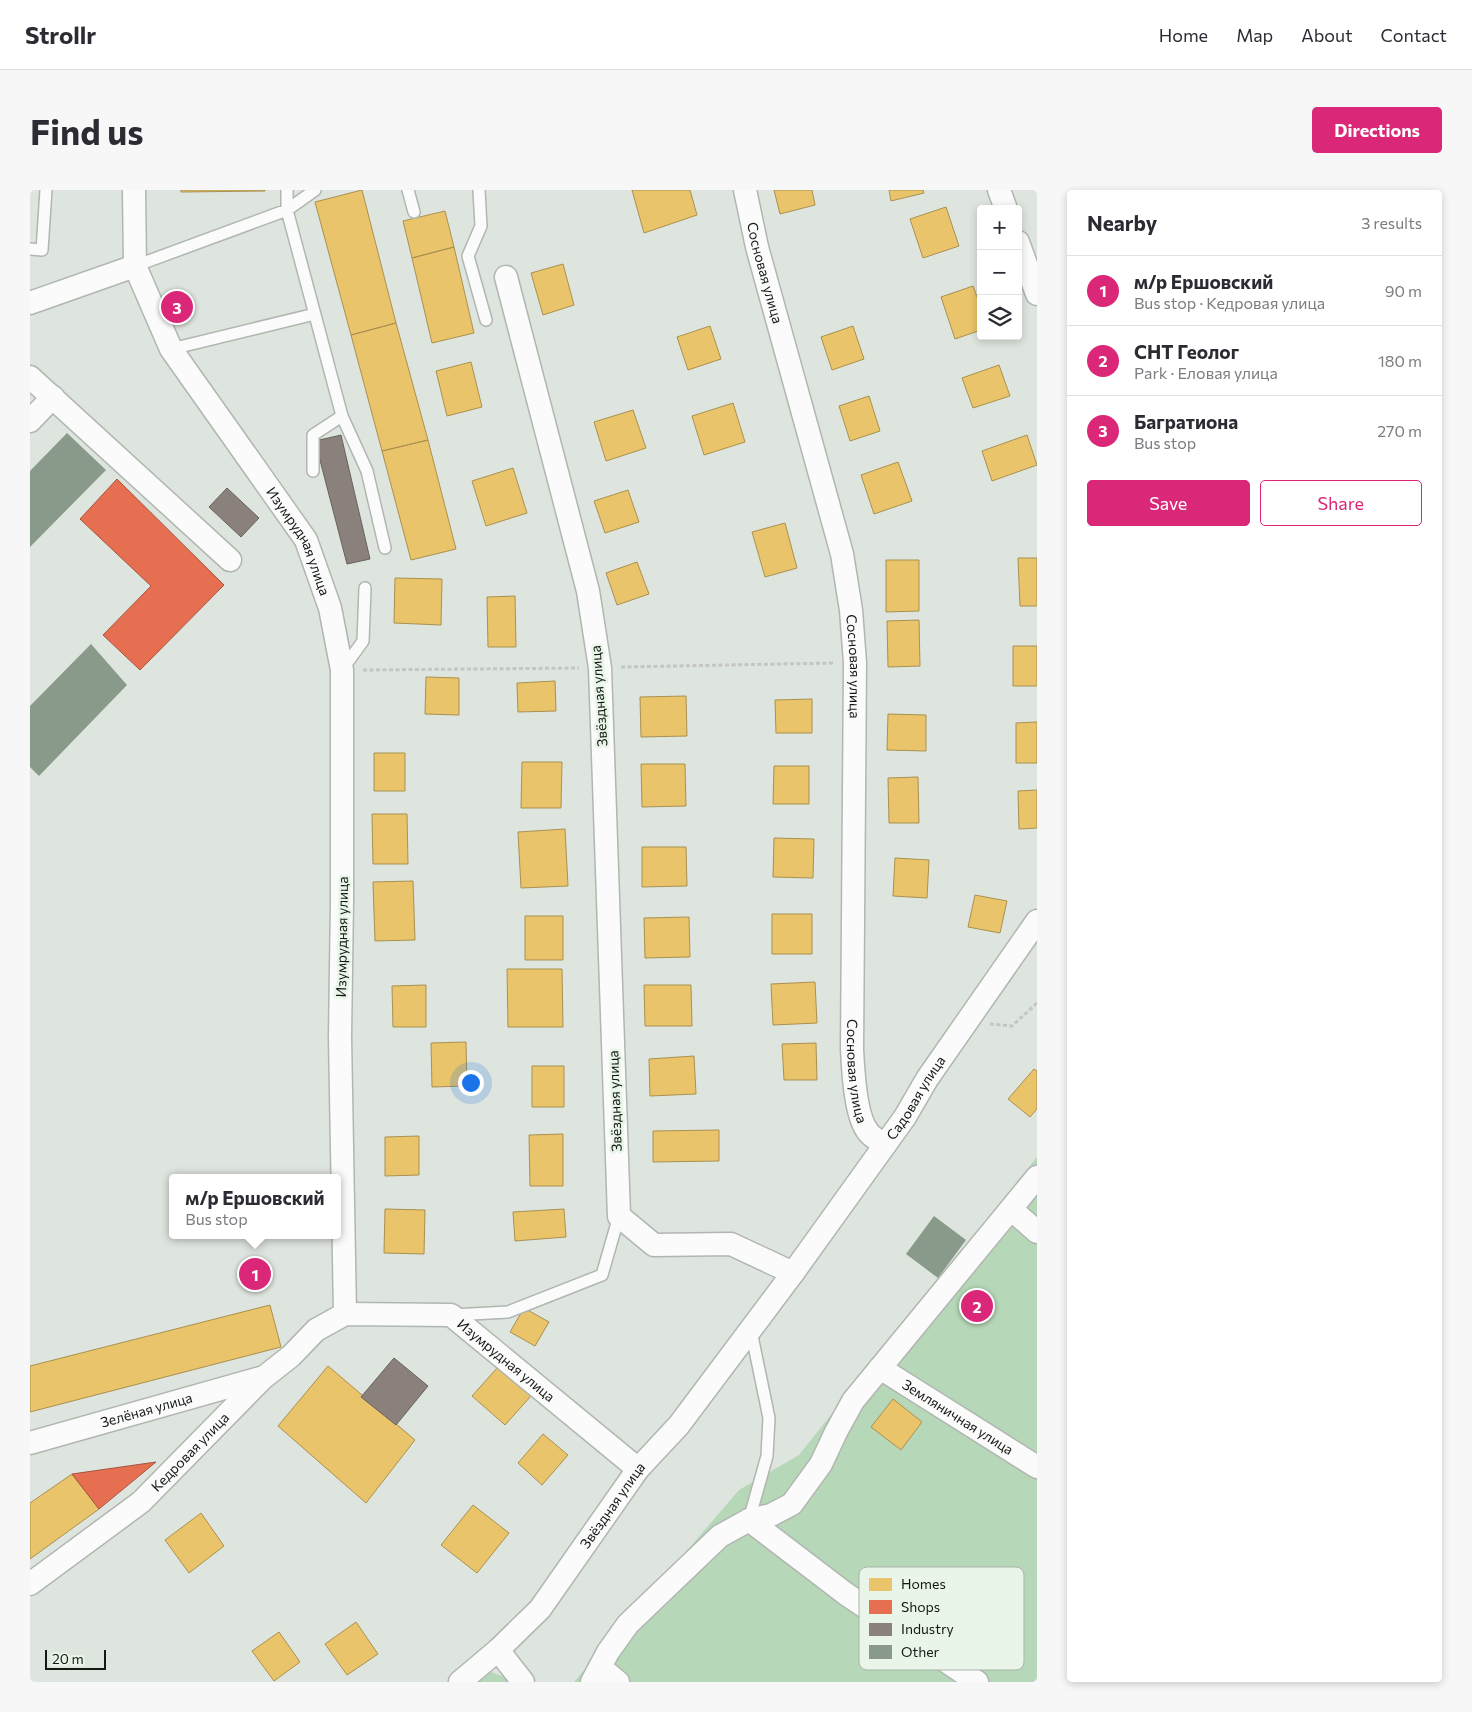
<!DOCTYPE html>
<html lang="en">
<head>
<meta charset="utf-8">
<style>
  body { margin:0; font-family:Commissioner,sans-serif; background:#f7f7f7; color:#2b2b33 }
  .controls { position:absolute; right:15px; top:15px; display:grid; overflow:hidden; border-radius:5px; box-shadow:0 2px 8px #0003 }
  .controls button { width:45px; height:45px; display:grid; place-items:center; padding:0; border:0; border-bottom:1px solid #e1e1e2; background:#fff; color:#2b2b33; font:25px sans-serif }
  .scale { position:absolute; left:15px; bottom:12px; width:61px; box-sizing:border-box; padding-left:5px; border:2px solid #141914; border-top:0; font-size:14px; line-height:18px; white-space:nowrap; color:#141914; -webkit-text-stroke:4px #e8f5e8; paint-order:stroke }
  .you { position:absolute; left:440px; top:892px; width:18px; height:18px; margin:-12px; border:4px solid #fff; border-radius:50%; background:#1a73e8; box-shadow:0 0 0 8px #1a73e833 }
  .badge { display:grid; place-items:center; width:32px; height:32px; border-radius:50%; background:#db2777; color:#fff; font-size:16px; font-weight:700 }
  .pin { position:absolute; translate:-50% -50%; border:2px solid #fff; box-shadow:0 1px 5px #0006 }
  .popup { position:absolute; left:139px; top:984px; width:172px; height:65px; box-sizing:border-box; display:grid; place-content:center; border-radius:5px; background:#fff; filter:drop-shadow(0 1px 4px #0005); font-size:16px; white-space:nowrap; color:#7c7c81 }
  .popup b { font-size:19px; color:#2b2b33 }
  .popup::after { content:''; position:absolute; left:50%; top:100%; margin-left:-10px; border:10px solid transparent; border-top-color:#fff }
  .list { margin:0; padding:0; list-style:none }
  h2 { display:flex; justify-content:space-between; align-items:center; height:65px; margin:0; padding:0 20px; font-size:21px }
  h2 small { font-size:16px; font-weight:400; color:#7c7c81 }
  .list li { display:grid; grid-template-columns:32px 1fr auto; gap:15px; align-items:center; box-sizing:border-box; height:70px; padding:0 20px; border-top:1px solid #e1e1e2 }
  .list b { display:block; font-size:19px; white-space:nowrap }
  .list p { margin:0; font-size:16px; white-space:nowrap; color:#7c7c81 }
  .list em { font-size:16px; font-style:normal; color:#7c7c81 }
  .actions { display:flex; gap:10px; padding:15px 20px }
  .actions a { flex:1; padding:11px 0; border:1px solid #db2777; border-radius:5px; text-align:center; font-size:18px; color:#db2777 }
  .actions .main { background:#db2777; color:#fff }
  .icon { flex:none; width:28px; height:28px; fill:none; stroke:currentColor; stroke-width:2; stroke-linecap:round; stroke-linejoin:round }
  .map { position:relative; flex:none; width:1007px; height:1492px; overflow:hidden; border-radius:5px }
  header { display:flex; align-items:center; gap:30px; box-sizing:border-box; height:70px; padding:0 25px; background:#fff; border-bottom:1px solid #e1e1e2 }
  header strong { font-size:24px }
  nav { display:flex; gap:28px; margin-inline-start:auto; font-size:18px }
  .intro { display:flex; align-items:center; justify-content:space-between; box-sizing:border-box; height:120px; padding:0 30px }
  h1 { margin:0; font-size:35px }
  .button { padding:12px 22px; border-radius:5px; background:#db2777; color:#fff; font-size:18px; font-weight:700 }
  main { display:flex; gap:30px; padding:0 30px }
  aside { flex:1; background:#fff; border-radius:5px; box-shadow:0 2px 8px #0003 }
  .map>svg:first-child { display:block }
  .green { fill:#b7d8b8 }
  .homes { fill:#e9c46a; stroke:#a99150 }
  .shops { fill:#e76f51; stroke:#a8553f }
  .industry { fill:#8a817c; stroke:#67625d }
  .building { fill:#899a8a }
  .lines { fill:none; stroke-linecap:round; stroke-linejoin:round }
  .lane-casing { stroke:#b1b6b1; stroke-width:14 }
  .street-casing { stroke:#b1b6b1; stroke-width:25 }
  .path { stroke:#c4c5c4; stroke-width:3; stroke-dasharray:4 2.5; stroke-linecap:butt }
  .lane { stroke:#fafbfa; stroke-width:11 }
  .street { stroke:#fafbfa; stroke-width:22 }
  .labels { text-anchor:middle; stroke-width:5; stroke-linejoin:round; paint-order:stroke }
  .street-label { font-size:14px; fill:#141914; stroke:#e8f5e8 }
  .key { fill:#e8f5e8; stroke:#a8b3a8; stroke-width:1 }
  .key-label { font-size:14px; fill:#141914 }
</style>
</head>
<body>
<header>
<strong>Strollr</strong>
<nav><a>Home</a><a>Map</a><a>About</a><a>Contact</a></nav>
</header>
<div class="intro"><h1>Find us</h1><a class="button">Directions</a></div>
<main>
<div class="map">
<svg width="1007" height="1492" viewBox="0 0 1007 1492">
  <rect width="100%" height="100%" fill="#dee4de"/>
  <!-- green -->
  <path class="green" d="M1007,967V1492H544L709,1300L769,1265Z
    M461,1482L487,1492H449Z"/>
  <!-- homes -->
  <path class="homes" d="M151,0H235V1L151,2Z
    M332,0L366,133L321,145L285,12Z
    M602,0H660L667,25L614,43Z
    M744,0H782L785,15L750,24Z
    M859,0H893L894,3L861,11Z
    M916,17L929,56L893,68L880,29Z
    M415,21L424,57L382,68L373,31Z
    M424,57L444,143L402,153L382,68Z
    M533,74L544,115L513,125L501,83Z
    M943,96L951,118V140L925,149L911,107Z
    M366,133L398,250L352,261L321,145Z
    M680,136L691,169L658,180L647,147Z
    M823,136L834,169L802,180L791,147Z
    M441,172L452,217L417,226L406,181Z
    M969,175L980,206L943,218L932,188Z
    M839,206L850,241L820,251L809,216Z
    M703,213L715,252L674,265L662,226Z
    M603,220L616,258L576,271L564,232Z
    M997,245L1007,275L962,291L952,261Z
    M398,250L426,359L381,370L352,261Z
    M868,272L882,311L844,324L831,285Z
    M483,278L497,323L456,336L442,291Z
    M598,300L609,332L575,343L564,311Z
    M755,333L767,378L735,387L722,342Z
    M988,368H1007V416H990Z
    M856,370H889V421L856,422Z
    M607,372L619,404L587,415L576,383Z
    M365,388L412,389L411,435L364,433Z
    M485,406L486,457H458L457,407Z
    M889,430L890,476L858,477L857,431Z
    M983,456H1007V496H983Z
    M396,487L429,488V525L395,524Z
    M525,491L526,521L488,522L487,493Z
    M656,506L657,546L611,547L610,507Z
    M782,509V543H746L745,510Z
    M858,524L896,525V561L857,560Z
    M1007,532V573H986V533Z
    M344,563H375V601H344Z
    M492,572H532L531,618H491Z
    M611,574H655L656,616L612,617Z
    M744,576H779V614H743Z
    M888,587L889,633H859L858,588Z
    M1007,600V638L989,639L988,601Z
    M342,624H377L378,674H343Z
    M535,639L538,696L491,698L488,642Z
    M744,648L784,649L783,688L743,687Z
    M612,657H656L657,696L612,697Z
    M865,668L899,670L897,708L863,706Z
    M383,691L385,750L345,751L343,692Z
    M945,705L977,711L970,743L938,737Z
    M742,724H782V764H742Z
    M495,726H533V770H495Z
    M659,727L660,767L615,768L614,728Z
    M477,779H532L533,837H478Z
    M785,792L787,833L743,835L741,794Z
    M396,795V837H363L362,796Z
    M614,795H661L662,836H615Z
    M436,852L437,896L402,897L401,853Z
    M786,853L787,890H754L752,854Z
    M664,866L666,904L620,906L619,869Z
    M502,876H534V917H502Z
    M1004,879L1007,881V919L1000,927L978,909Z
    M689,940V971L623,972V941Z
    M533,944V996H500L499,945Z
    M389,946V985L355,986V947Z
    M355,1019L395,1020L394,1064L354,1063Z
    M534,1019L536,1047L485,1051L483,1022Z
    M240,1115L251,1157L0,1222V1176Z
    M494,1118L519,1132L505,1156L480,1142Z
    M298,1176L385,1250L336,1313L248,1236Z
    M468,1177L501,1206L475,1235L442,1206Z
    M863,1209L892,1232L871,1260L841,1237Z
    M513,1244L538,1265L512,1295L488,1273Z
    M42,1284L69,1319L0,1369V1313Z
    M443,1315L479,1343L447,1383L411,1355Z
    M171,1323L194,1356L159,1383L135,1350Z
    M326,1432L348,1464L317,1485L295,1454Z
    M249,1442L270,1472L244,1491L222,1461Z"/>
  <!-- shops -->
  <path class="shops" d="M87,289L194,395L110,480L73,445L121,396L50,329Z
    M126,1272L69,1319L42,1284Z"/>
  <!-- industry -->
  <path class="industry" d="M311,245L340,369L317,374L285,251Z
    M197,298L229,328L211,347L179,317Z
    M364,1168L398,1196L366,1235L331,1207Z"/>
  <!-- building -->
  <path class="building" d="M37,243L76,280L0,357V281Z
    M61,454L97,495L9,586L0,577V516Z
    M904,1026L936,1050L908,1088L876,1064Z"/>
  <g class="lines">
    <defs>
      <path id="lane" d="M285,0L257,20L312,226L337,281L355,358
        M378,0L384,22
        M449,0L451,36L438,66L456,130
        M0,59L12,60L16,0
        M105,76L257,20V0
        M141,159L285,124
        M283,281V245L312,226
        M312,480L333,451L335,398
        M423,1125L478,1122L572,1085L589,1026
        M719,1330L737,1266L739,1228L721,1141"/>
      <g id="street">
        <path id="s1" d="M104,0L105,76L141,159L276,350L300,418L312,480V710L310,847L315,1124"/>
        <path id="s2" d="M715,0L727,57L812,364L821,420L825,473L822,859C823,879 825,928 839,943C843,948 850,951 855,955"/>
        <path d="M969,0L976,19"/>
        <path d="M988,52L1007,104"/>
        <path d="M0,113L105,76"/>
        <path d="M0,187L200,370"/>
        <path d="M0,231L23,207"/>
        <path d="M981,1019L1007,1042"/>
        <path id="s3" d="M763,1083L875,927L897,889L1007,731"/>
        <path id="s4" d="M850,1178L1007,1277"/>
        <path id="s5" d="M0,1253L230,1188"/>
        <path d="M719,1330L816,1404L947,1492"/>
        <path id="s6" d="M0,1394L111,1312L233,1188L261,1166L286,1140L315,1124L421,1125L608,1279"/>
        <path d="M468,1460L493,1492"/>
        <path d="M570,1477L588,1492"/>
        <path id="s7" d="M430,1492L468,1460L510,1419L608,1279L649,1235L763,1083L701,1054L624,1055L589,1026L570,478L558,401L476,87"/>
        <path d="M562,1492L578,1462L598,1434L690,1346L719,1330L741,1325L762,1314L791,1274L806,1242L823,1211L1007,987"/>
      </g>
    </defs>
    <!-- lane casing -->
    <use href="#lane" class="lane-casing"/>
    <!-- street casing -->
    <use href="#street" class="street-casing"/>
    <!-- path -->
    <path class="path" d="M591,477L804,473
      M333,480L549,478
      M960,834L982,836L1007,813"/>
    <!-- lane -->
    <use href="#lane" class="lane"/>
    <!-- street -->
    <use href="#street" class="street"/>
  </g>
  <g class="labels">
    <!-- street labels -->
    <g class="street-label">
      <text dy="5" stroke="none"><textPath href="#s2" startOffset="85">Сосновая улица</textPath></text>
      <text dy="5" stroke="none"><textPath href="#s1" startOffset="398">Изумрудная улица</textPath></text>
      <text dy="5" stroke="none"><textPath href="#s2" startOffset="490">Сосновая улица</textPath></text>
      <text transform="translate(569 506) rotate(-94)" y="5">Звёздная улица</text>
      <text transform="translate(312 747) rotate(-89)" y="5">Изумрудная улица</text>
      <text dy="5" stroke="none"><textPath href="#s2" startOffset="895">Сосновая улица</textPath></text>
      <text dy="5" stroke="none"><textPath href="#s3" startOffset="214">Садовая улица</textPath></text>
      <text transform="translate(585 911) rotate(-92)" y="5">Звёздная улица</text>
      <text dy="5" stroke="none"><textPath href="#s6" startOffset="594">Изумрудная улица</textPath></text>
      <text dy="5" stroke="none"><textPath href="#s5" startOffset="121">Зелёная улица</textPath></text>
      <text dy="5" stroke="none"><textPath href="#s4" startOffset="92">Земляничная улица</textPath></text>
      <text dy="5" stroke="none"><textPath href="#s6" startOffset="208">Кедровая улица</textPath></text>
      <text dy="5" stroke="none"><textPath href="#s7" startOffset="235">Звёздная улица</textPath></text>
    </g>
  </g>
  <!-- legend -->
  <rect x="829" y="1377" width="165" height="103" rx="8" class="key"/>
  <rect x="839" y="1388" width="23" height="13" fill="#e9c46a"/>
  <rect x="839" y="1410" width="23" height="14" fill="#e76f51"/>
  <rect x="839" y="1433" width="23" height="13" fill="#8a817c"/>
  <rect x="839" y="1455" width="23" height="14" fill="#899a8a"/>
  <g class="key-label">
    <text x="871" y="1399">Homes</text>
    <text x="871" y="1422">Shops</text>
    <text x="871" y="1444">Industry</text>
    <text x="871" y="1467">Other</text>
  </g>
</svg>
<div class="controls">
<button>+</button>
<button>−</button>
<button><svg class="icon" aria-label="layers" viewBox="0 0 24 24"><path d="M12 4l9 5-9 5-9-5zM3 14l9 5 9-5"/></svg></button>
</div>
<div class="scale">20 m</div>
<div class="you"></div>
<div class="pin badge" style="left:225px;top:1084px">1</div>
<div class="popup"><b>м/р Ершовский</b>Bus stop</div>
<div class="pin badge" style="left:947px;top:1116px">2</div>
<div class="pin badge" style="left:147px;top:117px">3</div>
</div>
<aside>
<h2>Nearby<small>3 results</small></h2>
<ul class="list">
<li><span class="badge">1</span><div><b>м/р Ершовский</b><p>Bus stop · Кедровая улица</p></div><em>90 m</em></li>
<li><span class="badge">2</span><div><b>СНТ Геолог</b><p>Park · Еловая улица</p></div><em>180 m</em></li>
<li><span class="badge">3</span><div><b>Багратиона</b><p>Bus stop</p></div><em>270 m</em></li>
</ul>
<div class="actions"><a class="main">Save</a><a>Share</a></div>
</aside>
</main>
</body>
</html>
